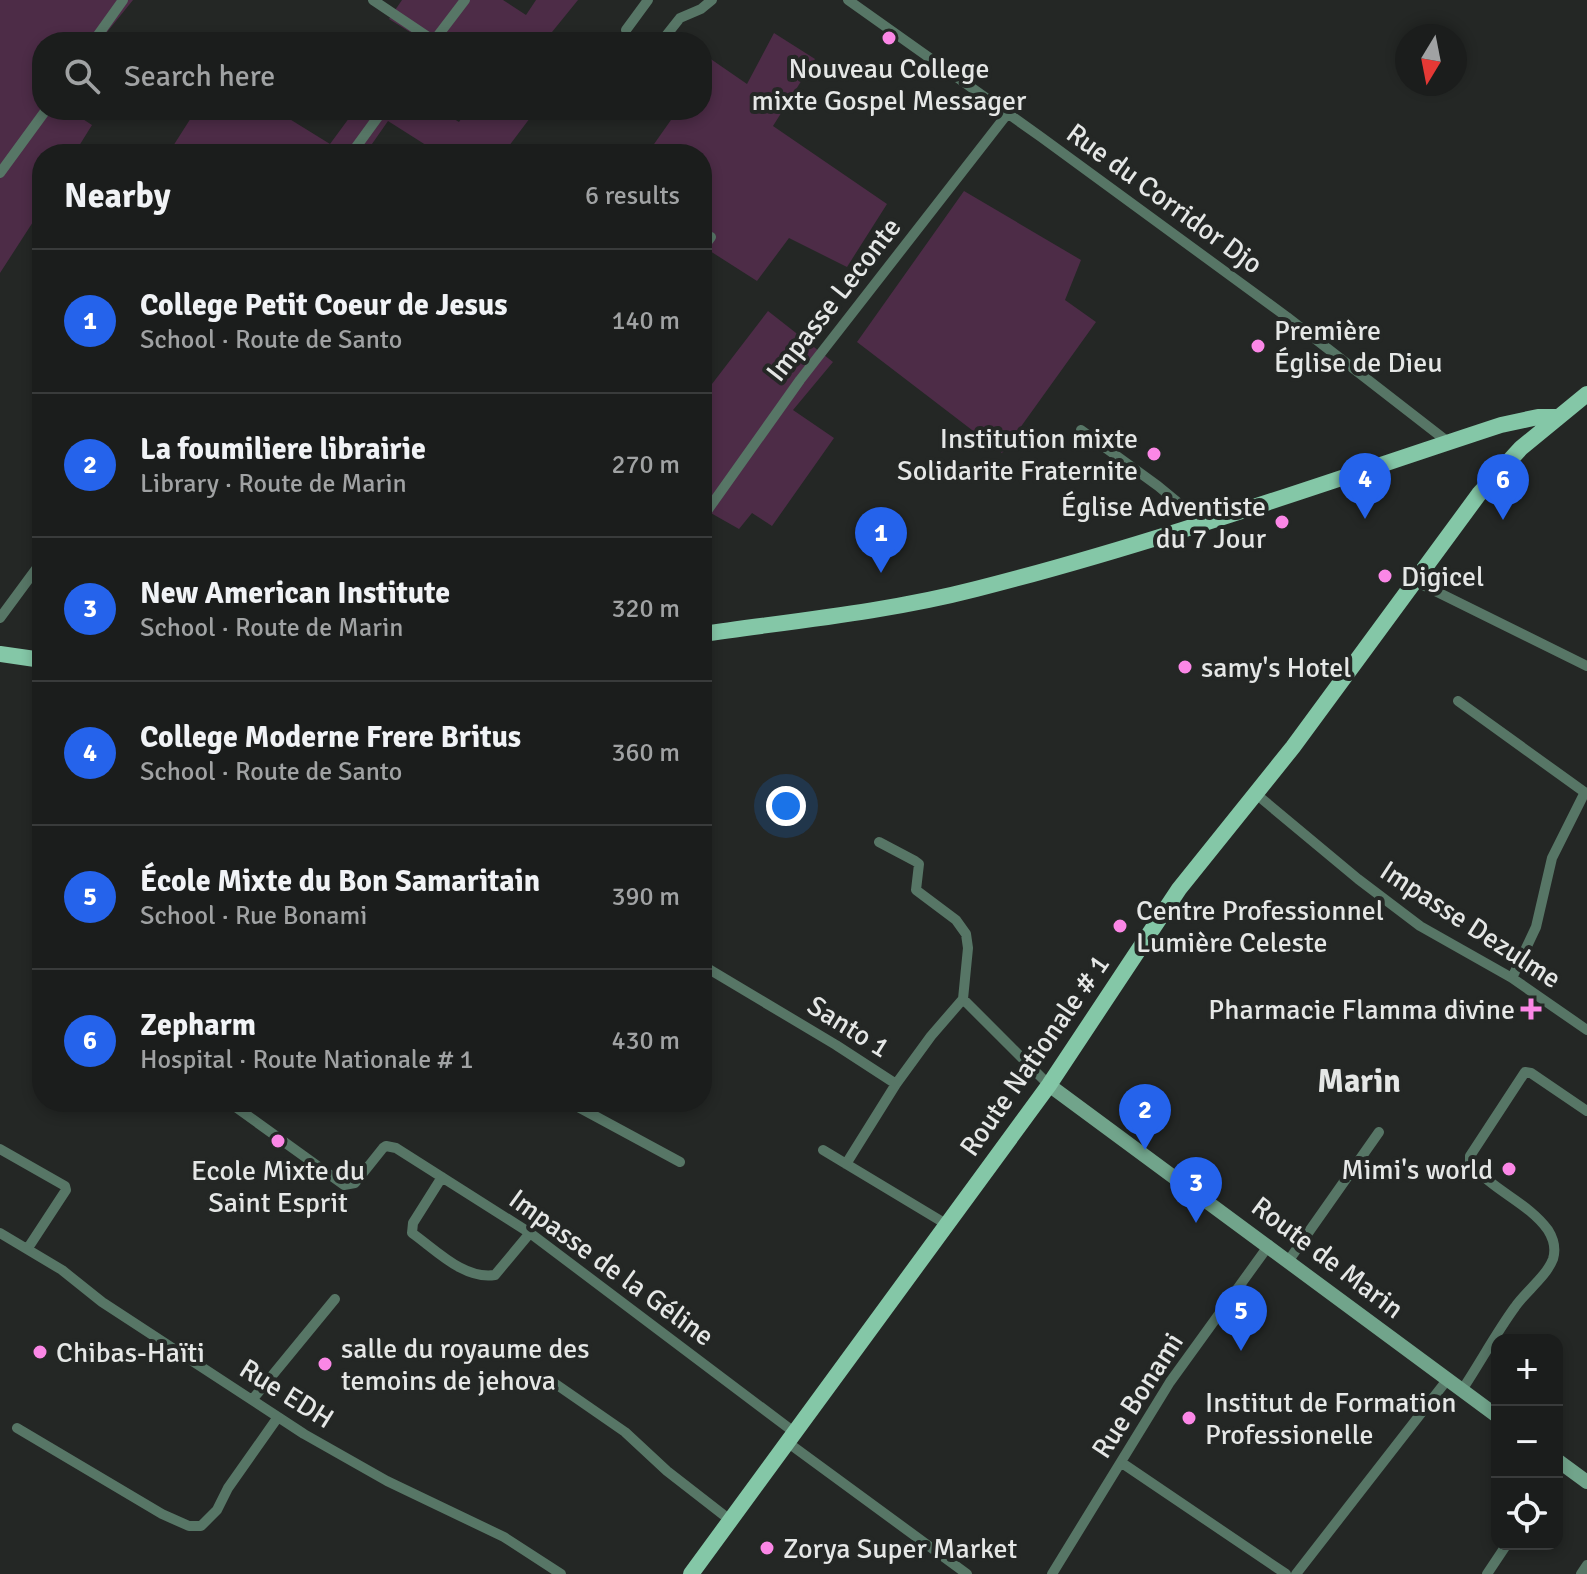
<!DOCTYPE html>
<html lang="en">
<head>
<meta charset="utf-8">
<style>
  body { margin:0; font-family:Signika,sans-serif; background:#282a29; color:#f1f3f6 }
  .controls { position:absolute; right:24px; bottom:24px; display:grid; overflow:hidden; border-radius:16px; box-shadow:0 4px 12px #0003 }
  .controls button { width:72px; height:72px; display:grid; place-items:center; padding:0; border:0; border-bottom:2px solid #393b3b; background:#1b1d1c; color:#f1f3f6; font:40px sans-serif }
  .compass { position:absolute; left:1395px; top:24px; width:72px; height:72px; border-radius:50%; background:#1b1d1c; box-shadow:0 4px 12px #0003; rotate:190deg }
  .you { position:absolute; left:786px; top:806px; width:28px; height:28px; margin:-20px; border:6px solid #fff; border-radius:50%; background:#1a73e8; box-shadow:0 0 0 12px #1a73e833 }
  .badge { display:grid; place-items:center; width:52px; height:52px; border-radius:50%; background:#2563eb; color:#fff; font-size:26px; font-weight:700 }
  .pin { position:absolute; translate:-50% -66px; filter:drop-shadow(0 2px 4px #0008) }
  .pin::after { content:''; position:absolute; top:42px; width:28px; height:24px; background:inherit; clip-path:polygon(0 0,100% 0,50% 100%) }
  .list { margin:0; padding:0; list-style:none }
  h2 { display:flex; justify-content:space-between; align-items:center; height:104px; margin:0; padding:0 32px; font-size:34px }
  h2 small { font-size:26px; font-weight:400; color:#a0a2a3 }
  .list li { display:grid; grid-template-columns:52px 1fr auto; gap:24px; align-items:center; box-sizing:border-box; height:144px; padding:0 32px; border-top:2px solid #393b3b }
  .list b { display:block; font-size:30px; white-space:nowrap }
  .list p { margin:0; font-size:26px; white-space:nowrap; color:#a0a2a3 }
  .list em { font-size:26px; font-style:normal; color:#a0a2a3 }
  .icon { flex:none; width:44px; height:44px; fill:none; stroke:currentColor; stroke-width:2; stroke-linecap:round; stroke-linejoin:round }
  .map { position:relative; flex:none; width:1587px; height:1574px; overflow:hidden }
  .search { position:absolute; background:#1b1d1c; box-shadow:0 4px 12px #0003; left:32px; top:32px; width:680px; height:88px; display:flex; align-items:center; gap:20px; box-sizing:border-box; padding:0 28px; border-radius:32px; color:#a0a2a3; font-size:30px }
  .panel { position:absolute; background:#1b1d1c; box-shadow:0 4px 12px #0003; left:32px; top:144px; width:680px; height:968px; border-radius:32px }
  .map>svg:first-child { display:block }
  .green { fill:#4d2c47 }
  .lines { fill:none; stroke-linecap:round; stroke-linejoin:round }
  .minor { stroke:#577666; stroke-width:10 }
  .secondary { stroke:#71a48b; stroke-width:14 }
  .primary { stroke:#84c7a7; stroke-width:16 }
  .poi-dot { fill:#fb87e6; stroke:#242725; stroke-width:3 }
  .labels { text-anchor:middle; stroke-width:8; stroke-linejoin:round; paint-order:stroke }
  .poi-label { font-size:28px; fill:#e5e7e6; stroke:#242725; text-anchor:start }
  .street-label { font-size:28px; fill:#e5e7e6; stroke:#242725 }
  .quarter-label { font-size:32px; font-weight:bold; fill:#e5e7e6; stroke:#242725 }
</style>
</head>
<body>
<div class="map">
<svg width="1587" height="1574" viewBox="0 0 1587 1574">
  <rect width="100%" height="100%" fill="#242725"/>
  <!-- green -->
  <path class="green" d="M0,0H133L99,42H42V110H69L92,125L74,154H42V208L0,273Z
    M402,0H503L526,15L536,0H578L552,32L562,42H426L389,19Z
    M774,33L815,59L773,126L887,204L847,267L789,238L757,281L710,251L702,261V154H647L678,110H702V53L747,84Z
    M196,110H275L330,144L355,110H439L459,122L467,110H536L503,154H440L388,121L365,154H168Z
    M964,191L1081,260L1065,300L1096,322L1002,453L857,342Z
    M768,311L833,362L793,410L834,438L772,526L752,513L739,529L702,508V397Z"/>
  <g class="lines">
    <!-- minor -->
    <path class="minor" d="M373,0L434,41
      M848,0L1041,137L1287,317L1448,442
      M626,30L648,0
      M93,42L123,0
      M433,42L465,0
      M661,42L680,18L701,9L712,0
      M351,154L383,110
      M0,173L46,110
      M702,249L711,237
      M1081,430L1158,486L1204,524
      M702,518L800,380L1008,113
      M1415,581L1587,666
      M0,618L42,561
      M1458,701L1587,794
      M1256,794L1358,879L1420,926L1512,978L1587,1030
      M879,842L915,861L919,864L916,890L956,920L966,934L968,948L963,999
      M702,965L836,1045L896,1084L931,1036L963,999L1049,1085
      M1512,978L1536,927L1552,858L1585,792
      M569,1102L680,1162
      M230,1103L344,1185L355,1183L383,1148L386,1146L396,1148L530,1233L794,1432
      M0,1149L65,1186L66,1190L28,1248
      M823,1150L946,1224
      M846,1164L896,1084
      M442,1177L413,1223L412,1233C436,1250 464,1280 495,1275L530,1233
      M0,1233L62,1270L102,1302L304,1434L387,1481L504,1537L561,1574
      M1289,1260L1379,1132
      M547,1378L625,1432L667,1471L730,1520
      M1462,1390C1480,1363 1496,1333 1515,1307C1526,1291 1546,1277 1553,1259C1556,1249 1553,1238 1548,1230C1527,1201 1490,1190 1470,1161V1156L1525,1072L1531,1073L1587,1111
      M252,1400L335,1299
      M17,1428L162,1514L189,1526H201L217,1510L228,1488L278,1417
      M787,1442L967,1574
      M1122,1463L1286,1574
      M1052,1574L1170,1382L1269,1245
      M1296,1574L1447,1380
      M1487,1574L1507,1544
      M1581,1574L1587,1565"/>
    <!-- secondary -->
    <path class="secondary" d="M1049,1085L1497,1416
      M1557,1460L1587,1482"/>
    <!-- primary -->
    <path class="primary" d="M702,634C793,621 887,612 976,589C1154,544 1327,482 1501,425L1538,417H1556
      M0,654L42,660
      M691,1574L1049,1085L1179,889L1293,747L1479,494L1521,448L1587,394"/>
  </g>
  <!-- markers -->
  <g class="poi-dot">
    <circle cx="889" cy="38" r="8"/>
    <circle cx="1258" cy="346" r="8"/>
    <circle cx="1154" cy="454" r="8"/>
    <circle cx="1282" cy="522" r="8"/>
    <circle cx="1385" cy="576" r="8"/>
    <circle cx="1185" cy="667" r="8"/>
    <circle cx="1120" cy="926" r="8"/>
    <path d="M1527 997h8v8h8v8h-8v8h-8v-8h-8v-8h8z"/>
    <circle cx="278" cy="1141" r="8"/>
    <circle cx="1509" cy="1169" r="8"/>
    <circle cx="40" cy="1352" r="8"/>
    <circle cx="325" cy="1364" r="8"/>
    <circle cx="1189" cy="1418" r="8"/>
    <circle cx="767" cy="1548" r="8"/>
  </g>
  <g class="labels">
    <!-- poi labels -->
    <g class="poi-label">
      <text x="889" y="78" text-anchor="middle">Nouveau College<tspan x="889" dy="32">mixte Gospel Messager</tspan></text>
      <text x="1274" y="340">Première<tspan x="1274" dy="32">Église de Dieu</tspan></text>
      <text x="1138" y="448" text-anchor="end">Institution mixte<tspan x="1138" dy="32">Solidarite Fraternite</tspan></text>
      <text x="1266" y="516" text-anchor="end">Église Adventiste<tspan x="1266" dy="32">du 7 Jour</tspan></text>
      <text x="1401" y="586">Digicel</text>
      <text x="1201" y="677">samy's Hotel</text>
      <text x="1136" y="920">Centre Professionnel<tspan x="1136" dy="32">Lumière Celeste</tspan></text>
      <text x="1515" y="1019" text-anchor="end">Pharmacie Flamma divine</text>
      <text x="1493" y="1179" text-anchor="end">Mimi's world</text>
      <text x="278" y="1180" text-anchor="middle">Ecole Mixte du<tspan x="278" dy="32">Saint Esprit</tspan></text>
      <text x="341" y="1358">salle du royaume des<tspan x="341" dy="32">temoins de jehova</tspan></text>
      <text x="56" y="1362">Chibas-Haïti</text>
      <text x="1205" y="1412">Institut de Formation<tspan x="1205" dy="32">Professionelle</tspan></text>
      <text x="783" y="1558">Zorya Super Market</text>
    </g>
    <!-- street labels -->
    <g class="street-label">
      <text transform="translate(1165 198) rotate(36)" y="10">Rue du Corridor Djo</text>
      <text transform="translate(833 299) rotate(-52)" y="10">Impasse Leconte</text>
      <text transform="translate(1471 924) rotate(33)" y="10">Impasse Dezulme</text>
      <text transform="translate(849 1026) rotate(32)" y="10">Santo 1</text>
      <text transform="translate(1034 1055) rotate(-55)" y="10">Route Nationale # 1</text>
      <text transform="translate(1328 1257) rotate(37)" y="10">Route de Marin</text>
      <text transform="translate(612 1267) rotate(36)" y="10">Impasse de la Géline</text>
      <text transform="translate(287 1393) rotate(32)" y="10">Rue EDH</text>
      <text transform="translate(1137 1395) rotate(-57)" y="10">Rue Bonami</text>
    </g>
    <!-- quarter labels -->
    <g class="quarter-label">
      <text x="1359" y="1092">Marin</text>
    </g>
  </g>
</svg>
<div class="controls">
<button>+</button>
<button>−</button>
<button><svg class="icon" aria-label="locate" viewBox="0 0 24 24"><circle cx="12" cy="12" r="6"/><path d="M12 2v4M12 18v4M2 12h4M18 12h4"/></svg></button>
</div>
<svg class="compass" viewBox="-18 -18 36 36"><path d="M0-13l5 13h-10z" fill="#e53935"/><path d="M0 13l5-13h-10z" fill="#a0a2a3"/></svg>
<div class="you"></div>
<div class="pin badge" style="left:881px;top:573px">1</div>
<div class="pin badge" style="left:1145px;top:1150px">2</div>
<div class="pin badge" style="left:1196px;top:1223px">3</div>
<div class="pin badge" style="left:1365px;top:519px">4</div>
<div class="pin badge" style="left:1241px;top:1351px">5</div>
<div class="pin badge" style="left:1503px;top:520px">6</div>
<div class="search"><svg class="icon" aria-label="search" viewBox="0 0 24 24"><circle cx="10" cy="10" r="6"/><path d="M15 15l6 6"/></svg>Search here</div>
<section class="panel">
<h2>Nearby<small>6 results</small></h2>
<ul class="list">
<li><span class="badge">1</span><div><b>College Petit Coeur de Jesus</b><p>School · Route de Santo</p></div><em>140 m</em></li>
<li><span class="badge">2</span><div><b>La foumiliere librairie</b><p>Library · Route de Marin</p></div><em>270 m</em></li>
<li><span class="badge">3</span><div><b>New American Institute</b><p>School · Route de Marin</p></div><em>320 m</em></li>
<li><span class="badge">4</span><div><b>College Moderne Frere Britus</b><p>School · Route de Santo</p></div><em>360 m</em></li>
<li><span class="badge">5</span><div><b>École Mixte du Bon Samaritain</b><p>School · Rue Bonami</p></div><em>390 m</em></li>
<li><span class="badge">6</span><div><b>Zepharm</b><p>Hospital · Route Nationale # 1</p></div><em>430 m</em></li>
</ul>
</section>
</div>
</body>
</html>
